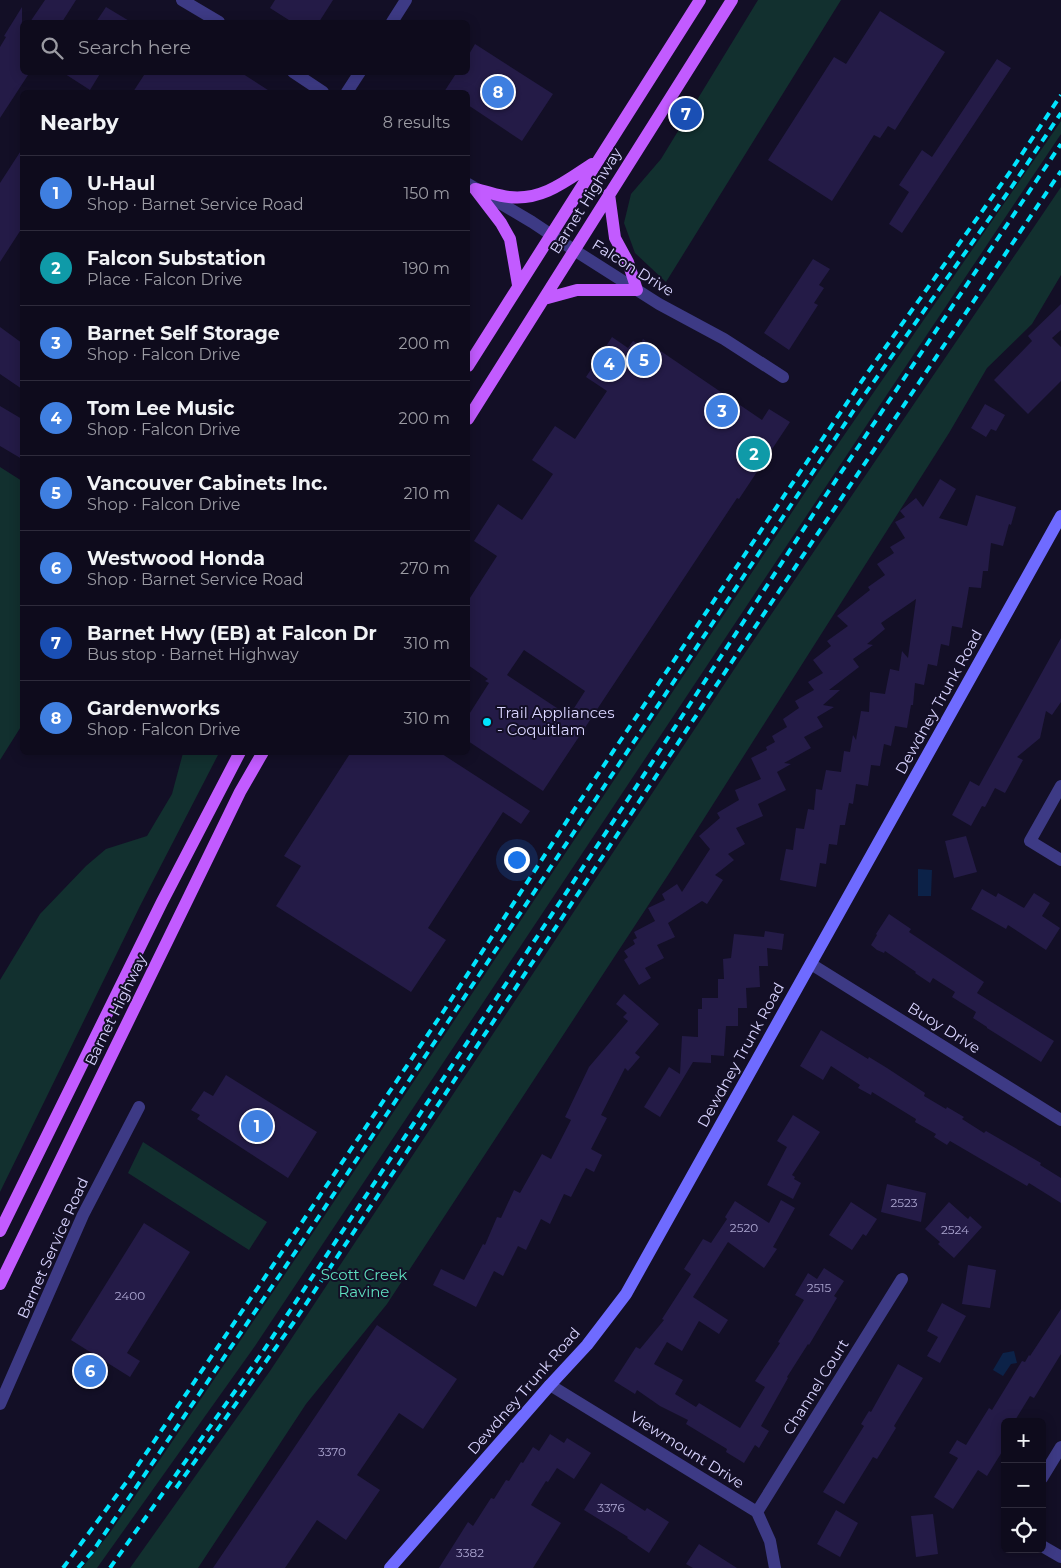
<!DOCTYPE html>
<html lang="en">
<head>
<meta charset="utf-8">
<style>
  body { margin:0; font-family:Montserrat,sans-serif; background:#1c1929; color:#f1f3f6 }
  .controls { position:absolute; right:15px; bottom:15px; display:grid; overflow:hidden; border-radius:8px; box-shadow:0 2px 12px #0003 }
  .controls button { width:45px; height:45px; display:grid; place-items:center; padding:0; border:0; border-bottom:1px solid #2e2b3b; background:#0e0b1c; color:#f1f3f6; font:25px sans-serif }
  .you { position:absolute; left:516px; top:859px; width:18px; height:18px; margin:-12px; border:4px solid #fff; border-radius:50%; background:#1a73e8; box-shadow:0 0 0 8px #1a73e833 }
  .badge { display:grid; place-items:center; width:32px; height:32px; border-radius:50%; background:#1a73e8; color:#fff; font-size:16px; font-weight:700 }
  .pin { position:absolute; translate:-50% -50%; border:2px solid #fff; box-shadow:0 1px 5px #0006 }
  .list { margin:0; padding:0; list-style:none }
  h2 { display:flex; justify-content:space-between; align-items:center; height:65px; margin:0; padding:0 20px; font-size:21px }
  h2 small { font-size:16px; font-weight:400; color:#9b9ba3 }
  .list li { display:grid; grid-template-columns:32px 1fr auto; gap:15px; align-items:center; box-sizing:border-box; height:75px; padding:0 20px; border-top:1px solid #2e2b3b }
  .list b { display:block; font-size:19px; white-space:nowrap }
  .list p { margin:0; font-size:16px; white-space:nowrap; color:#9b9ba3 }
  .list em { font-size:16px; font-style:normal; color:#9b9ba3 }
  .icon { flex:none; width:28px; height:28px; fill:none; stroke:currentColor; stroke-width:2; stroke-linecap:round; stroke-linejoin:round }
  .map { position:relative; flex:none; width:1061px; height:1568px; overflow:hidden }
  .search { position:absolute; background:#0e0b1c; box-shadow:0 2px 12px #0003; left:20px; top:20px; width:450px; height:55px; display:flex; align-items:center; gap:12px; box-sizing:border-box; padding:0 18px; border-radius:8px; color:#9b9ba3; font-size:19px }
  .panel { position:absolute; background:#0e0b1c; box-shadow:0 2px 12px #0003; left:20px; top:90px; width:450px; height:665px; border-radius:8px }
  .map>svg:first-child { display:block }
  .green { fill:#12302f }
  .water { fill:#0c2248 }
  .building { fill:#241b47; fill-rule:evenodd }
  .lines { fill:none; stroke-linecap:round; stroke-linejoin:round }
  .minor { stroke:#3d3a85; stroke-width:12 }
  .tertiary { stroke:#3d3a85; stroke-width:12 }
  .secondary { stroke:#6f6bff; stroke-width:12 }
  .primary { stroke:#c25bff; stroke-width:12 }
  .rail { stroke:#00e5ff; stroke-width:4; stroke-dasharray:8 6; stroke-linecap:butt }
  .poi-dot { fill:#00e5ff; stroke:#130f26; stroke-width:2 }
  .labels { text-anchor:middle; stroke-width:4; stroke-linejoin:round; paint-order:stroke }
  .number-label { font-size:12px; fill:#aca6d1 }
  .street-label { font-size:15px; fill:#d9d4ff; stroke:#130f26 }
  .poi-label { font-size:15px; fill:#d9d4ff; stroke:#130f26; text-anchor:start }
  .park-label { font-size:15px; fill:#5fe0c0; stroke:#130f26 }
</style>
</head>
<body>
<div class="map">
<svg width="1061" height="1568" viewBox="0 0 1061 1568">
  <rect width="100%" height="100%" fill="#130f26"/>
  <!-- green -->
  <path class="green" d="M758,0H841L666,282L635,253L624,223L631,194L661,159Z
    M1061,121V134L890,390L255,1346L97,1568H82L109,1534L159,1461L331,1206L818,473Z
    M1061,187V275L1032,324L987,368L949,433L670,872L387,1304L306,1404L198,1568H130L270,1371L739,662Z
    M0,467L22,481V725L0,760Z
    M183,753H219L140,906L0,1192V980L40,914L86,866L106,849L147,836L172,794Z
    M143,1142L267,1222L249,1250L128,1173Z"/>
  <!-- water -->
  <path class="water" d="M918,869L932,870L931,896H918Z
    M1014,1351L1017,1363L1011,1364L1003,1376L993,1370L1003,1353Z"/>
  <!-- building -->
  <path class="building" d="M45,0H76L62,22H30Z
    M275,0H333L319,22H292L270,8Z
    M22,7V72H30L0,118V47L6,37L4,36Z
    M106,7L131,22H96Z
    M880,11L945,52L895,130L888,126L880,138L874,135L832,201L768,160L834,57L846,64Z
    M475,44L553,94L522,141L468,105V92H444L457,72H468V56Z
    M997,59L1011,68L902,233L889,224L909,192L899,185L922,150L932,157Z
    M62,72H101L90,90Z
    M146,72H240L271,92H133Z
    M22,149V228L0,262V183Z
    M813,259L830,269L819,285L824,288L814,303L818,305L789,350L764,333Z
    M1061,304V330L1052,338L1061,347V381L1028,414L994,380L1032,341L1028,336Z
    M0,327L22,343V389L0,374Z
    M612,337L628,348L633,341L640,345L643,339L762,420L769,409L790,422L739,499L737,498L543,791L468,741V716L489,683L485,681L488,679L468,665V601L497,556L474,541L498,504L522,520L553,474L532,460L555,426L575,439L607,391L586,377ZM524,650L585,691L569,716L507,675Z
    M985,404L1005,415L996,431L991,429L986,437L971,428Z
    M0,406L22,419V459L0,446Z
    M940,479L956,489L939,518L967,526L976,495L1016,507L1011,525L1009,524L1003,546L991,543L988,571H983L981,588L969,587L962,628L952,626L949,646L941,644L937,666L928,664L924,685L915,683L913,705H911L907,728L895,726L891,746L884,744L880,766L871,765L868,786L856,784L853,804L849,803L845,825H840L837,845L829,844L826,864L820,863L816,887L780,880L786,849L793,850L796,828L804,829L808,809L814,810L816,789L822,790L826,770L841,772L844,751L850,752L853,735L856,740L861,711L869,712L870,692L885,694L890,669L899,671L902,651L908,658L916,599L881,623L885,629L867,644L873,645L853,659L859,667L829,690H840L823,705L834,707L817,717L823,727L804,737L811,748L784,763L791,764L777,772L786,790L758,804L763,816L736,828L745,844L728,854L734,860L715,875L723,880L707,904L702,901L668,923L675,937L657,945L664,958L645,968L651,978L639,985L624,960L628,957L624,951L635,944L633,940L637,938L634,932L655,921L648,908L665,900L662,894L677,884L682,892L710,849L699,836L720,818L717,813L739,800L735,790L761,779L751,758L767,750L766,747L775,742L772,736L787,727L783,719L799,708L795,701L814,690L808,682L823,673L813,660L831,646L827,641L848,626L837,616L870,590L868,587L885,575L877,564L894,553L890,547L905,538L895,522L905,517L900,511L916,498L923,507Z
    M1061,638V702L1052,715L1046,711L1040,738L1017,757L1023,760L1005,793L995,788L985,807L982,806L971,826L952,815L970,781L979,786Z
    M351,752H439L530,811L521,824L503,812L428,928L446,940L411,992L276,906L301,866L284,856Z
    M966,836L977,872L954,878L945,841Z
    M982,889L996,897L998,893L1024,908L1034,893L1050,903L1042,916L1060,928L1046,950L1008,925L1006,929L971,909Z
    M889,914L911,929L909,932L984,982L977,993L1054,1041L1041,1062L987,1028V1027L973,1018L976,1012L952,997L955,992L933,978L930,983L915,973L916,972L885,951L884,953L877,950L871,945L877,935L876,934Z
    M765,931L784,934L782,950L767,948L768,966H759L760,987L746,988L747,1008H738V1026H726L724,1056L711,1055V1063L693,1062L660,1117L644,1107L669,1067L680,1074L682,1036L698,1037V1009H702V998H718V979H724L723,959L731,958L734,934L764,937Z
    M624,994L659,1024L635,1053L640,1057L628,1071L625,1068L601,1115L607,1118L591,1149L602,1155L594,1172L586,1168L571,1197L564,1194L550,1224L541,1219L526,1250L518,1246L503,1276L494,1271L476,1307L433,1285L441,1269L464,1280L483,1244L485,1245L497,1217L501,1218L514,1190L520,1193L542,1154L551,1159L571,1120L565,1117L589,1067L628,1021L623,1017L627,1013L616,1004Z
    M821,1030L868,1059L869,1057L887,1068L925,1093L924,1096L946,1109L947,1107L964,1117L962,1119L984,1133L986,1131L1041,1163L1040,1165L1061,1178V1203L1029,1183L1027,1186L950,1141L947,1145L934,1137L936,1134L915,1122L916,1119L872,1092L871,1095L858,1088L860,1085L831,1066L823,1080L800,1066Z
    M226,1075L317,1132L288,1178L197,1119L200,1115L191,1110L204,1091L213,1096Z
    M793,1115L820,1132L792,1175L795,1177L794,1179L801,1183L793,1199L767,1185L787,1147L777,1141Z
    M887,1184L926,1193L921,1222L881,1212Z
    M781,1200L795,1208L773,1247L777,1249L764,1268L728,1242L693,1297L728,1320L719,1334L699,1321L682,1351L667,1342L654,1364L683,1380L675,1394L696,1407L699,1403L740,1428L765,1387L755,1381L780,1343L778,1342L804,1300L795,1295L808,1273L817,1279L824,1268L844,1281L834,1296L837,1298L809,1345L808,1344L787,1377L788,1378L761,1426L769,1431L759,1448L755,1445L744,1463L726,1452L727,1449L686,1424L688,1420L660,1406L637,1390L635,1394L614,1381L636,1347L640,1349L664,1320L662,1319L691,1274L684,1269L703,1239L711,1243L727,1219L725,1217L735,1201L769,1223Z
    M851,1202L877,1219L866,1236L863,1234L852,1250L829,1235Z
    M949,1202L968,1219L970,1216L982,1227L954,1258L938,1244L940,1242L925,1229Z
    M144,1223L190,1252L127,1353L140,1361L130,1377L71,1340Z
    M968,1265L996,1270L990,1308L962,1304Z
    M942,1303L966,1316L940,1363L927,1356L938,1337L927,1331Z
    M1061,1309V1354L1034,1398L1030,1396L1014,1422H1005V1447L987,1476L978,1470L953,1509L934,1497L958,1458L949,1453L957,1440L966,1445L989,1408L992,1410L1022,1361L1025,1362L1029,1355L1030,1356Z
    M377,1325L457,1379L423,1429L399,1413L357,1475L380,1490L346,1540L317,1520L285,1568H213Z
    M898,1364L923,1378L894,1426L896,1428L877,1459L873,1457L844,1504L823,1492L864,1426L861,1424L869,1411L871,1412Z
    M550,1434L564,1443L567,1438L591,1453L574,1479L557,1468L548,1482L546,1481L531,1505L561,1523L533,1568H439L468,1522L473,1526L491,1498L494,1499L506,1480L509,1481L521,1462L523,1463L533,1447L539,1451Z
    M601,1483L645,1511L647,1508L669,1522L649,1553L627,1538L628,1537L584,1510Z
    M836,1510L858,1523L840,1557L817,1544Z
    M933,1514L938,1554L916,1557L911,1516Z
    M699,1544L737,1568H693L686,1564Z"/>
  <g class="lines">
    <!-- minor -->
    <path class="minor" d="M392,22L406,0
      M347,92L360,72
      M574,250L659,304L724,339L783,377
      M1061,786L1030,841L1061,860
      M811,964L1061,1120
      M550,1385L757,1512L770,1541L775,1568
      M0,1404L83,1215L139,1107
      M1042,1478L1061,1447
      M757,1512L902,1279
      M1042,1546L1061,1557"/>
    <!-- tertiary -->
    <path class="tertiary" d="M182,0L219,22
      M293,72L323,92
      M468,184L532,222L574,250"/>
    <!-- secondary -->
    <path class="secondary" d="M390,1568L550,1385L587,1345L626,1294L1061,516"/>
    <!-- primary -->
    <path class="primary" d="M475,189C486,191 498,196 509,197C542,201 566,181 592,164
      M475,189L501,223L510,239L518,285
      M544,299L577,290H637L628,262L615,238L609,194
      M468,366L700,0
      M468,419L732,0
      M0,1231L162,902L240,752
      M0,1284L240,792L263,752"/>
    <!-- rail -->
    <path class="rail" d="M176,1488L294,1322L747,639L1061,171
      M63,1568L128,1480L282,1252L445,1009L574,810L796,478L868,372L1010,172L1061,95
      M78,1568L93,1551L292,1257L858,404L1011,188L1061,113
      M110,1568L262,1353L640,781L820,504L1061,144"/>
  </g>
  <!-- markers -->
  <circle class="poi-dot" cx="487" cy="722" r="5"/>
  <g class="labels">
    <!-- number labels -->
    <g class="number-label">
      <text x="904" y="1207">2523</text>
      <text x="744" y="1232">2520</text>
      <text x="955" y="1234">2524</text>
      <text x="819" y="1292">2515</text>
      <text x="130" y="1300">2400</text>
      <text x="332" y="1456">3370</text>
      <text x="611" y="1512">3376</text>
      <text x="470" y="1557">3382</text>
    </g>
    <!-- street labels -->
    <g class="street-label">
      <text transform="translate(586 201) rotate(-58)" y="5">Barnet Highway</text>
      <text transform="translate(633 268) rotate(32)" y="5">Falcon Drive</text>
      <text transform="translate(939 702) rotate(-61)" y="5">Dewdney Trunk Road</text>
      <text transform="translate(116 1010) rotate(-64)" y="5">Barnet Highway</text>
      <text transform="translate(944 1028) rotate(32)" y="5">Buoy Drive</text>
      <text transform="translate(741 1055) rotate(-61)" y="5">Dewdney Trunk Road</text>
      <text transform="translate(53 1248) rotate(-66)" y="5">Barnet Service Road</text>
      <text transform="translate(816 1387) rotate(-58)" y="5">Channel Court</text>
      <text transform="translate(524 1391) rotate(-49)" y="5">Dewdney Trunk Road</text>
      <text transform="translate(687 1450) rotate(32)" y="5">Viewmount Drive</text>
    </g>
    <!-- poi labels -->
    <g class="poi-label">
      <text x="497" y="718">Trail Appliances<tspan x="497" dy="17">- Coquitlam</tspan></text>
    </g>
    <!-- park labels -->
    <g class="park-label">
      <text x="364" y="1280">Scott Creek<tspan x="364" dy="17">Ravine</tspan></text>
    </g>
  </g>
</svg>
<div class="controls">
<button>+</button>
<button>−</button>
<button><svg class="icon" aria-label="locate" viewBox="0 0 24 24"><circle cx="12" cy="12" r="6"/><path d="M12 2v4M12 18v4M2 12h4M18 12h4"/></svg></button>
</div>
<div class="you"></div>
<div class="pin badge" style="left:257px;top:1126px;background:#3f7fe0">1</div>
<div class="pin badge" style="left:754px;top:454px;background:#0f9aa8">2</div>
<div class="pin badge" style="left:722px;top:411px;background:#3f7fe0">3</div>
<div class="pin badge" style="left:609px;top:364px;background:#3f7fe0">4</div>
<div class="pin badge" style="left:644px;top:360px;background:#3f7fe0">5</div>
<div class="pin badge" style="left:90px;top:1371px;background:#3f7fe0">6</div>
<div class="pin badge" style="left:686px;top:114px;background:#1a4fb4">7</div>
<div class="pin badge" style="left:498px;top:92px;background:#3f7fe0">8</div>
<div class="search"><svg class="icon" aria-label="search" viewBox="0 0 24 24"><circle cx="10" cy="10" r="6"/><path d="M15 15l6 6"/></svg>Search here</div>
<section class="panel">
<h2>Nearby<small>8 results</small></h2>
<ul class="list">
<li><span class="badge" style="background:#3f7fe0">1</span><div><b>U-Haul</b><p>Shop · Barnet Service Road</p></div><em>150 m</em></li>
<li><span class="badge" style="background:#0f9aa8">2</span><div><b>Falcon Substation</b><p>Place · Falcon Drive</p></div><em>190 m</em></li>
<li><span class="badge" style="background:#3f7fe0">3</span><div><b>Barnet Self Storage</b><p>Shop · Falcon Drive</p></div><em>200 m</em></li>
<li><span class="badge" style="background:#3f7fe0">4</span><div><b>Tom Lee Music</b><p>Shop · Falcon Drive</p></div><em>200 m</em></li>
<li><span class="badge" style="background:#3f7fe0">5</span><div><b>Vancouver Cabinets Inc.</b><p>Shop · Falcon Drive</p></div><em>210 m</em></li>
<li><span class="badge" style="background:#3f7fe0">6</span><div><b>Westwood Honda</b><p>Shop · Barnet Service Road</p></div><em>270 m</em></li>
<li><span class="badge" style="background:#1a4fb4">7</span><div><b>Barnet Hwy (EB) at Falcon Dr</b><p>Bus stop · Barnet Highway</p></div><em>310 m</em></li>
<li><span class="badge" style="background:#3f7fe0">8</span><div><b>Gardenworks</b><p>Shop · Falcon Drive</p></div><em>310 m</em></li>
</ul>
</section>
</div>
</body>
</html>
